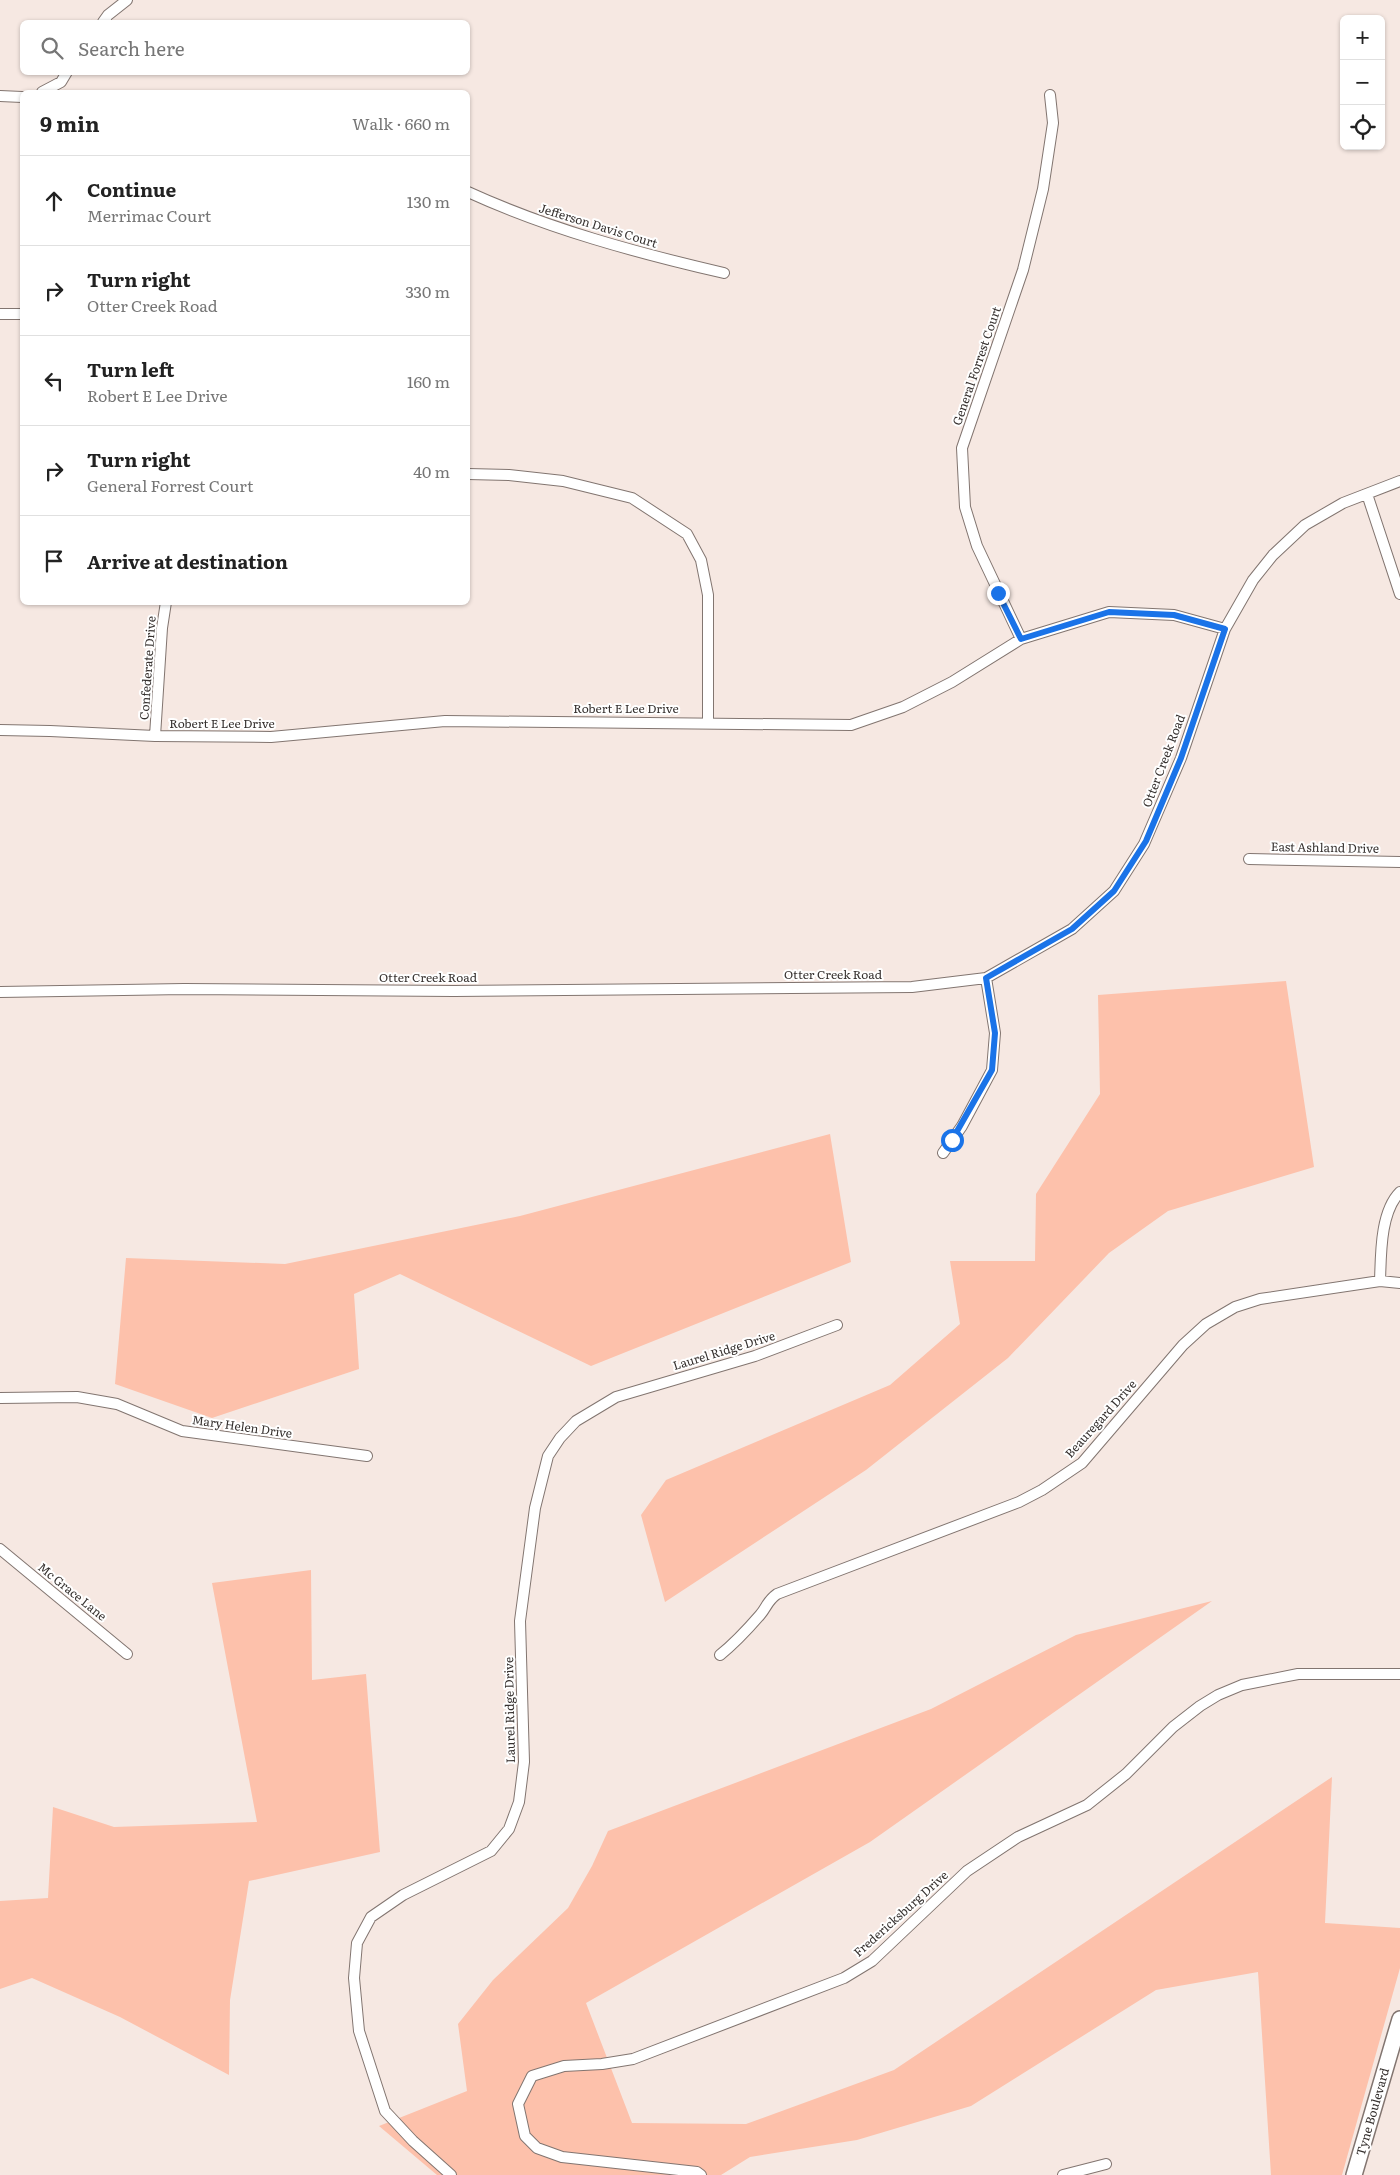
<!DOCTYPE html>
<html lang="en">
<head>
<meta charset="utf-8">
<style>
  body { margin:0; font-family:Literata,serif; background:#f6f6f6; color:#222 }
  .controls { position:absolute; right:15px; top:15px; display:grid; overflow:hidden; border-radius:8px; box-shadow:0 1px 4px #0004 }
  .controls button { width:45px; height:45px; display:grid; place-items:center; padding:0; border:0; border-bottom:1px solid #e0e0e0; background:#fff; color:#222; font:25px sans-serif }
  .stop { position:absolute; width:15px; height:15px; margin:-11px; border:4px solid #1a73e8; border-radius:50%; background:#fff }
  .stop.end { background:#1a73e8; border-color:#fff; box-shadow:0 1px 5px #0008 }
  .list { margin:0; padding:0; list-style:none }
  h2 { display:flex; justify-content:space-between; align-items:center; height:65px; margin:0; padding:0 20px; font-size:21px }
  h2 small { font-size:16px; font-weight:400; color:#767676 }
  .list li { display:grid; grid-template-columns:32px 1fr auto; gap:15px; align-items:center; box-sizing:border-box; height:90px; padding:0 20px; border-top:1px solid #e0e0e0 }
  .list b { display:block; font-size:19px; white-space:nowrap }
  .list p { margin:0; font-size:16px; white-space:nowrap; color:#767676 }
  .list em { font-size:16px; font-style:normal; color:#767676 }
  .icon { flex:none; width:28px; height:28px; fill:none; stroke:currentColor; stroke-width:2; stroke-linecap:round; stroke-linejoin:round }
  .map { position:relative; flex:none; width:1400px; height:2175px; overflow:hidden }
  .search { position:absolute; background:#fff; box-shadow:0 1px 4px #0004; left:20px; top:20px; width:450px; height:55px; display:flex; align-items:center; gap:12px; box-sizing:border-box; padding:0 18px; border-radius:8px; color:#767676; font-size:19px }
  .panel { position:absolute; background:#fff; box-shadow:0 1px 4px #0004; left:20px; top:90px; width:450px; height:515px; border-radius:8px }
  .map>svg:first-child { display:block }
  .green { fill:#fdc1ab }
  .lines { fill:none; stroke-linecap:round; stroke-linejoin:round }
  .street-casing { stroke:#827570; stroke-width:12 }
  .secondary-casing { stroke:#827570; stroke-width:18 }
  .street { stroke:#fff; stroke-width:10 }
  .secondary { stroke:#fff; stroke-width:15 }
  .route { stroke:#1a73e8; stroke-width:6 }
  .labels { text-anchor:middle; stroke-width:4; stroke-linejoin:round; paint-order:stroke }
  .street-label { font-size:12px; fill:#36312f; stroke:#fff }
</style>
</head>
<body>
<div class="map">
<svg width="1400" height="2175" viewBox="0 0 1400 2175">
  <rect width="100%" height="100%" fill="#f6e8e2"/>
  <!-- green -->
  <path class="green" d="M1286,981L1314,1167L1168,1211L1109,1253L1008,1358L866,1470L665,1602L641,1515L666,1480L890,1385L960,1324L950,1261H1035L1036,1194L1100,1094L1098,995Z
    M830,1134L851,1262L591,1366L400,1274L354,1294L359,1369L212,1418L115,1384L126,1258L285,1264L520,1216Z
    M311,1570L312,1680L366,1674L380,1852L249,1881L230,2000L229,2075L120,2017L32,1978L0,1989V1901L48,1898L53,1807L114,1827L257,1822L212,1583Z
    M1212,1601L870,1842L586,2003L632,2123L746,2124L894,2070L1332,1777L1325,1923L1400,1928V1968L1342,2175H1271L1258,1972L1156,1990L971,2106L857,2140L750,2157L721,2175H437L379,2126L467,2091L458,2024L493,1980L568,1908L592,1866L608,1831L931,1709L1076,1635Z"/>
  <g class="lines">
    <defs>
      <path id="street" d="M103,22L108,15L127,0
        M42,92L61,82L67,72
        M0,96L22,97
        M468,192C549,229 637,253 724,273
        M0,314H22
        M468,474L509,475L563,481L632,498L687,534L701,560L708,595V722
        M1367,494L1400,594
        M1021,639L977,546L965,507L962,448L1023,270L1043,189L1053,123L1050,95
        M0,730L50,731L155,736L271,737L445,721L851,725L903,707L952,682L1021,639L1109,612L1174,615L1225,629
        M155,736L162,628L166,602
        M1249,859L1400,862
        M0,992L184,989L454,991L912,987L986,978L1072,929L1114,891L1144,844L1181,758L1225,629L1253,580L1273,555L1305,525L1343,503L1400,481
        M943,1153L962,1126L992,1070L995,1033L986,978
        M1380,1281C1381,1255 1380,1212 1400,1192
        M0,1398L77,1397L117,1404L182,1431L367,1456
        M0,1549L127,1654
        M720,1655C735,1643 747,1630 760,1615C767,1607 767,1601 777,1594L1019,1502L1042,1490L1082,1463L1183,1345L1206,1324L1235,1307L1260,1299L1380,1281L1400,1283
        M451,2175L413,2141L385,2111L359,2031L354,1978L357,1943L371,1917L403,1895L491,1851L509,1829L519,1802L524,1762L520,1621L535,1508L548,1456L560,1438L576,1421L616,1397L755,1356L837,1325
        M701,2175L697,2172L562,2157L537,2148L525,2136L518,2104L532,2076L564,2066L602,2064L633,2059L844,1978L872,1961L967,1871L1018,1837L1087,1805L1126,1774L1173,1727L1200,1706L1218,1695L1242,1685L1298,1674H1400
        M1063,2175L1106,2164"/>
      <path id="secondary" d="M1354,2175L1400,2019"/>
    </defs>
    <!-- street casing -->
    <use href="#street" class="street-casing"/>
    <!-- secondary casing -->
    <use href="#secondary" class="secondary-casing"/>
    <!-- street -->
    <use href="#street" class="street"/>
    <!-- secondary -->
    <use href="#secondary" class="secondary"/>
  </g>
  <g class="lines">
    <!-- route -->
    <path class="route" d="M952,1140L992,1070L995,1033L986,978L1072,929L1114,891L1146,841L1181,758L1225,629L1174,615L1109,612L1021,639L998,593"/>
  </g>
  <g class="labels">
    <!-- street labels -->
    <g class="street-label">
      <text transform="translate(598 226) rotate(17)" y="4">Jefferson Davis Court</text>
      <text transform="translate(977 366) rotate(-71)" y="4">General Forrest Court</text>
      <text transform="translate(148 668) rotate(-86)" y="4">Confederate Drive</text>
      <text x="626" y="713">Robert E Lee Drive</text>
      <text x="222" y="728">Robert E Lee Drive</text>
      <text transform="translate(1164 761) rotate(-69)" y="4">Otter Creek Road</text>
      <text transform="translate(1325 848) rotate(1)" y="4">East Ashland Drive</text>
      <text x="833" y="979">Otter Creek Road</text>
      <text x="428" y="982">Otter Creek Road</text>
      <text transform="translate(724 1351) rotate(-17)" y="4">Laurel Ridge Drive</text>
      <text transform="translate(1101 1419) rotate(-48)" y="4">Beauregard Drive</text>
      <text transform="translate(242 1427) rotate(8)" y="4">Mary Helen Drive</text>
      <text transform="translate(72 1592) rotate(39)" y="4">Mc Grace Lane</text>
      <text transform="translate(510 1710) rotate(-91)" y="4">Laurel Ridge Drive</text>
      <text transform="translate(901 1914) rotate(-42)" y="4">Fredericksburg Drive</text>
      <text transform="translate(1373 2112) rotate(-74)" y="4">Tyne Boulevard</text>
    </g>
  </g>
</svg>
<div class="controls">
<button>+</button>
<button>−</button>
<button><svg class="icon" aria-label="locate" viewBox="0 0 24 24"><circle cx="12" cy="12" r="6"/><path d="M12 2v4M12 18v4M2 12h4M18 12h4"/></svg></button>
</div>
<div class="stop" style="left:952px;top:1140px"></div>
<div class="stop end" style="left:998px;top:593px"></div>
<div class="search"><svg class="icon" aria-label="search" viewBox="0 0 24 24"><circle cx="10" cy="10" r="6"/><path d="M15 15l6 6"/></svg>Search here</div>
<section class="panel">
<h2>9 min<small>Walk · 660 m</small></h2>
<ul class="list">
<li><svg class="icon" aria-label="ahead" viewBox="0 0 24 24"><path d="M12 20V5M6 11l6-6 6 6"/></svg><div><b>Continue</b><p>Merrimac Court</p></div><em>130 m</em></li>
<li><svg class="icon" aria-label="right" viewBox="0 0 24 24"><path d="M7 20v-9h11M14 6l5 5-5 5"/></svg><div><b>Turn right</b><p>Otter Creek Road</p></div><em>330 m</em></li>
<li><svg class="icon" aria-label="left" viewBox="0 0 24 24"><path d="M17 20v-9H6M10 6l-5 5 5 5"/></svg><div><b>Turn left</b><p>Robert E Lee Drive</p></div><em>160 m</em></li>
<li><svg class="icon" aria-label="right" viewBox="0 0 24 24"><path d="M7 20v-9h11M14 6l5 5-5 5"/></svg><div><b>Turn right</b><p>General Forrest Court</p></div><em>40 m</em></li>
<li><svg class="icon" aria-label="arrive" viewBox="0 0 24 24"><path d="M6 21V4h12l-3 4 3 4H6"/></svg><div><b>Arrive at destination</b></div></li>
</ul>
</section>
</div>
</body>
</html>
